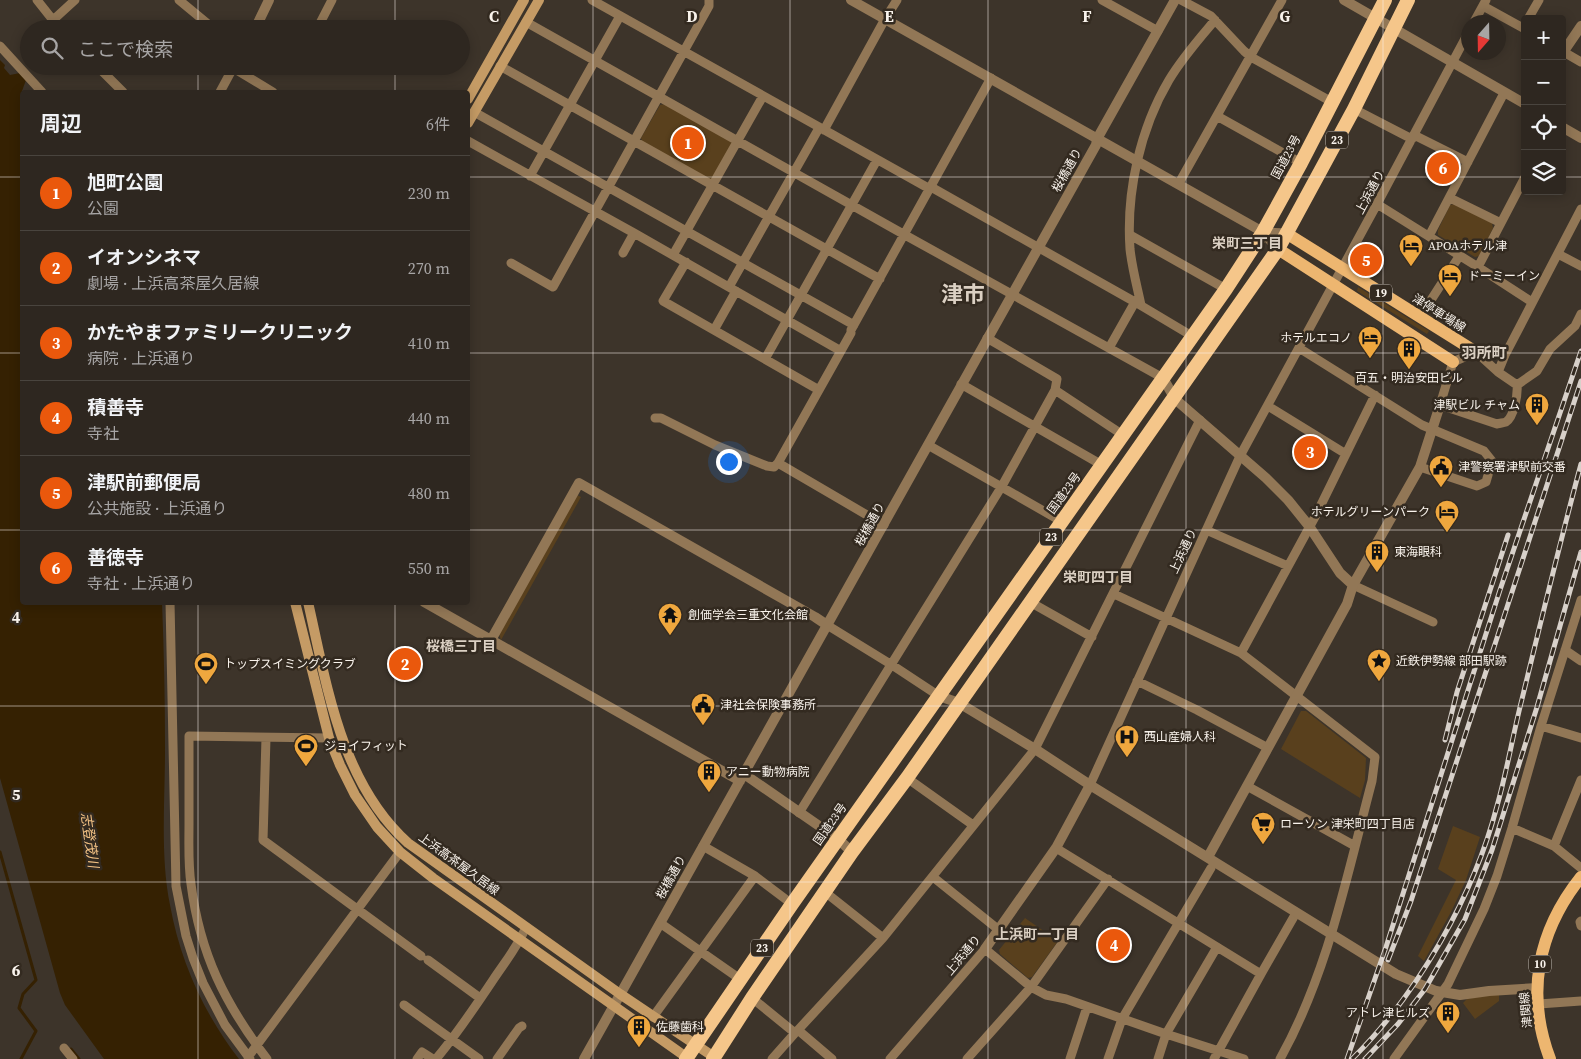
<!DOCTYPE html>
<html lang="ja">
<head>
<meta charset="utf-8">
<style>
  body { margin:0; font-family:"Source Serif 4","Noto Sans JP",serif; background:#3a332d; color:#f1f3f6 }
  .controls { position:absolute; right:15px; top:15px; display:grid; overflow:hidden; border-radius:5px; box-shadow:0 2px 12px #0003 }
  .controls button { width:45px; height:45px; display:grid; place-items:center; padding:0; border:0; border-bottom:1px solid #49443e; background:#2e2720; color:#f1f3f6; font:25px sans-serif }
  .compass { position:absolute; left:1461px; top:15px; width:45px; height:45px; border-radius:50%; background:#2e2720; box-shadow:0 2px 12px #0003; rotate:200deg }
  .you { position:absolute; left:728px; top:461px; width:18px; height:18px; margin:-12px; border:4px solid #fff; border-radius:50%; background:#1a73e8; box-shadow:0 0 0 8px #1a73e833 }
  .badge { display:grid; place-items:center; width:32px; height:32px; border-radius:50%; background:#ea580c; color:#fff; font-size:16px; font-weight:700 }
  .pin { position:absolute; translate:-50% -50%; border:2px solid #fff; box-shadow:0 1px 5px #0006 }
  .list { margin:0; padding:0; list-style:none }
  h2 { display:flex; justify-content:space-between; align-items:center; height:65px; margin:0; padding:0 20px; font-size:21px }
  h2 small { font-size:16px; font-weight:400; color:#a7a5a5 }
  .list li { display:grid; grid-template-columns:32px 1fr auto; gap:15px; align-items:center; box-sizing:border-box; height:75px; padding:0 20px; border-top:1px solid #49443e }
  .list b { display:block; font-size:19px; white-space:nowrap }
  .list p { margin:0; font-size:16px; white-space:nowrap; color:#a7a5a5 }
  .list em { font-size:16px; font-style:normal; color:#a7a5a5 }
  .icon { flex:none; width:28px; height:28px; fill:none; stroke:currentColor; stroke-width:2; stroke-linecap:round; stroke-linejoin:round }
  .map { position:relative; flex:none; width:1581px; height:1059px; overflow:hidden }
  .search { position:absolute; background:#2e2720; box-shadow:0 2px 12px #0003; left:20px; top:20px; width:450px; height:55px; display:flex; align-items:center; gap:12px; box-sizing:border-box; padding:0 18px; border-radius:28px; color:#a7a5a5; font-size:19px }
  .panel { position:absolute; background:#2e2720; box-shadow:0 2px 12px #0003; left:20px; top:90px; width:450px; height:515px; border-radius:5px }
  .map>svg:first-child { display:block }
  .green { fill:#59401d }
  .water { fill:#352102 }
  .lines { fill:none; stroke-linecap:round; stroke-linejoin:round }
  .stream { stroke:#352102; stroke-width:3 }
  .minor { stroke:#927756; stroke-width:9 }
  .tertiary { stroke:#927756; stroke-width:10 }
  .secondary { stroke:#c59b65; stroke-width:10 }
  .primary { stroke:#edb670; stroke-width:12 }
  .trunk { stroke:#f5c68a; stroke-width:14 }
  .rail-casing { stroke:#d8d1ca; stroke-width:5 }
  .rail { stroke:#332a20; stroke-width:3; stroke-dasharray:9; stroke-linecap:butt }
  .grid { fill:none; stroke:#f9f3ec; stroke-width:1; stroke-opacity:0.55 }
  .labels { text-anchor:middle; stroke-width:5; stroke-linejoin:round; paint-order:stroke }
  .shield { fill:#332a20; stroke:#beb7af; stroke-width:1 }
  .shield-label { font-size:11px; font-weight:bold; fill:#f9f3ec }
  .street-label { font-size:12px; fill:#f9f3ec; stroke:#332a20 }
  .poi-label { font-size:12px; fill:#f9f3ec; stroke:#332a20; text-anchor:start }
  .neighbourhood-label { font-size:14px; font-weight:bold; fill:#dbd0c3; stroke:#332a20 }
  .water-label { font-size:14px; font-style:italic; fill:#f4c284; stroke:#332a20 }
  .quarter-label { font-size:15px; font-weight:bold; fill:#dbd0c3; stroke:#332a20 }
  .town-label { font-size:22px; font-weight:bold; fill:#dbd0c3; stroke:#332a20 }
  .grid-label { font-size:16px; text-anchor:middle; font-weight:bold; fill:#f9f3ec; stroke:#332a20; stroke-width:5; stroke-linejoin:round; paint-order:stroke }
</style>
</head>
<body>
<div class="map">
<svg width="1581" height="1059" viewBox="0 0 1581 1059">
  <rect width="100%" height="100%" fill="#3d342a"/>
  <!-- green -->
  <path class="green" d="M665,104L733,142L711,181L643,143L641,138L660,105Z
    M1454,204L1492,223L1493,228L1479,256L1475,257L1438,235V230L1450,205Z
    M1358,287L1429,331L1427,334L1357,291Z
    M577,495L581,497L501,640L499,634Z
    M1301,711H1306L1366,758L1365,780L1360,798L1281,749Z
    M1453,826L1480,837L1466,880L1451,912L1424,961L1418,956L1456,880L1438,869Z
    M1025,918L1058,941L1032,977L1028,978L1000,954L999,950Z
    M1491,994L1499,995V1001L1475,1019L1463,1003L1467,999Z"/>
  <!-- water -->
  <path class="water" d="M0,60L5,65L4,68L10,75L20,73L26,80L22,91L24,92H22V602L162,603C164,652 165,701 165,750C165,801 160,856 170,905C180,961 204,1014 239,1059H104L65,1005L60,993L0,778Z"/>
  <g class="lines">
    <!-- stream -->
    <path class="stream" d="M0,852L36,980L23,994L19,1008L36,1031L21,1059
      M71,1049L79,1059"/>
    <!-- minor -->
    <path class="minor" d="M37,0L60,29
      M179,0L214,29
      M592,0L930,189
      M1102,0L1158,31
      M1181,0L1211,16L1244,51L1251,57L1332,102
      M1483,6L1525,29
      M1528,19L1539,0
      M52,21L75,0
      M526,22L905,235L1163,378
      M1474,22L1486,0
      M317,29L332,0
      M0,46L42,92
      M1562,51L1581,62
      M97,66L123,92
      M500,66L880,279
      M233,68L273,92
      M220,92L234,66
      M1354,109L1412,139
      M474,112L854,325
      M1217,116L1301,163
      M824,130L885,19L897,0
      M1414,135L1468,162
      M468,141L634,233L841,351
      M530,176L620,16
      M1179,183L1282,0
      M931,187L1135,302L1192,336
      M1450,198L1501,223
      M1377,204L1478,267L1532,302
      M1263,232L1286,233
      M1130,235L1226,289
      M1429,236L1504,93
      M623,253L634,233
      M1558,254L1581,266
      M673,255L763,96
      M686,262L663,301L819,390
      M511,263L553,287L709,6V0
      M1478,267L1525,177
      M729,287L819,128
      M1141,305C1137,286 1132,268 1130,249C1126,192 1140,129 1169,80C1182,58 1199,39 1215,20
      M1420,317L1460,255
      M714,330L736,291
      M1109,348L1135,302
      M1299,348L1422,425L1484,451L1492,461L1486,482L1477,486L1420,467
      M1476,352L1498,372L1517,385C1518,394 1514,417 1506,422C1503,423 1500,423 1497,424L1440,405L1453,362Z
      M765,359L877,160
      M1498,372L1505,355L1581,209
      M961,384L1102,465
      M1517,385L1537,371L1550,349L1575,326L1581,314
      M1055,390L1123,435
      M1268,406L1346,454
      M655,418H661L715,445L767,466L774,467L778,463L851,333V330L991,78
      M928,445L1061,521
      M778,463L884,525
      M1206,530L1288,566
      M1353,585L1433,622
      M1114,594L1241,653L1375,757L1372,781C1347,875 1328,973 1280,1059
      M170,602L176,886L186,936L193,958L203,983L225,1025L250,1059
      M1030,602L1092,637
      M827,625L892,665L939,696
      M1565,650L1581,661
      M1241,653L1316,515L1375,395
      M1137,681L1197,710L1268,748
      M1541,726L1581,738
      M266,738L263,840L421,956
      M907,778L973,825
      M1090,785L1240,456L1377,204L1468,33
      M1247,786L1355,846
      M799,813L1002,486L1055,390L1057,379L987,338
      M1512,828L1554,846L1581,868
      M703,846L755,876L792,904
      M1554,846L1581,780
      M1056,848L1261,974L1296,913
      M933,877L999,930
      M825,892L883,938
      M1581,921L1580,922L1581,926
      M660,923L740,979
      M428,960L480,998
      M752,998L795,1033L798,1030L832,1059
      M1539,1004L1581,1001
      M404,1005L479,1059
      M653,1017L755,876
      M798,1030L883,938L1035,749L1200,420
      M64,1048L73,1059
      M248,1057L400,852
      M267,1059C225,1004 200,954 191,884C188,864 189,844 189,824C189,795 189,765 189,736L329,738
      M417,1059L422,1052L433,1059
      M436,1059C457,1034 475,1007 493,980C505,962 518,946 526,927
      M497,1059L519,1028L522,1026
      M772,1059L795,1033
      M890,1059L985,949L1031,987L1046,995L1066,999L1166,1034L1244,1059
      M967,1059L1031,987L1108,879
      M1070,1059L1087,1007
      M1108,1059L1122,1019L1211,868
      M1158,1059L1166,1034L1217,947
      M1214,1059L1261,974
      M1394,1059L1448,984L1484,909L1497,876L1512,828L1541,726L1581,600"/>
    <!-- tertiary -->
    <path class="tertiary" d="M851,0L1263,232L1278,249
      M1344,0L1525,104
      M255,29L269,0
      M1562,54L1581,26
      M1562,127L1581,138
      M1163,378L1175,399L1266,478L1288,500L1309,526L1340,573L1353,585
      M424,602L740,781
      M491,640L579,483L815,617L827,625
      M939,696L959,703L1035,749L1090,785L1396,974L1436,991L1460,995L1489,991L1538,988
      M744,774L838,839L852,852
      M1208,857L1347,604L1353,585L1420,467L1440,405
      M985,949L1056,848L1090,785
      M584,1059L1096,145L1097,139L1175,0"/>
    <!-- secondary -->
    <path class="secondary" d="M468,99L524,0
      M468,123L539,0
      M295,602L329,738L340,765L355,795L377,827L400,852L433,878L689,1059
      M308,602C327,686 341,783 408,843L620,994L714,1057"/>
    <!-- primary -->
    <path class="primary" d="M1286,233L1476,352
      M1278,249L1453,362
      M1550,1059C1525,993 1538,931 1581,877"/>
    <!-- trunk -->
    <path class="trunk" d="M686,1059L792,904L1226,289L1263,232L1301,163L1385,0
      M713,1059L752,998L852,852L907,778L1278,249L1354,109L1408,0"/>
    <defs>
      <path id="rail" d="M1445,740L1457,692L1508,535
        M1388,960L1411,901L1581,381
        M1347,1059L1386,947L1500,590L1581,351
        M1352,1059C1418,994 1474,895 1497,806C1507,771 1513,734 1522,699C1541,621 1560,542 1581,464
        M1365,1059L1398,1024L1425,989L1465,919L1492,850L1537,707L1581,552"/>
    </defs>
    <!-- rail casing -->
    <use href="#rail" class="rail-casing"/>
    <!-- rail -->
    <use href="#rail" class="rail"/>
  </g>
  <!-- grid -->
  <path class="grid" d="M198,0V29M395,0V29M593,0V1059M790,0V1059M988,0V1059M1186,0V1059M1383,0V1059M198,66V92M395,66V92M0,177H22M468,177H1525M1562,177H1581M0,353H22M468,353H1581M0,530H22M468,530H1581M198,602V1059M395,602V1059M0,706H1581M0,882H1581"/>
  <!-- icons -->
  <defs>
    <symbol id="hotel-pin" viewBox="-11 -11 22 30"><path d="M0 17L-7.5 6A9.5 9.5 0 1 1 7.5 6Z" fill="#efa73e" stroke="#332a20"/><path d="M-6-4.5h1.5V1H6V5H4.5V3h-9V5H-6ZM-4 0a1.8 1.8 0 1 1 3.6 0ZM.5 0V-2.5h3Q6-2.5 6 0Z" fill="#111"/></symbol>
    <symbol id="building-pin" viewBox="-11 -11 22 30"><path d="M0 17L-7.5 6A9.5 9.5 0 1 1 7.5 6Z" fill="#efa73e" stroke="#332a20"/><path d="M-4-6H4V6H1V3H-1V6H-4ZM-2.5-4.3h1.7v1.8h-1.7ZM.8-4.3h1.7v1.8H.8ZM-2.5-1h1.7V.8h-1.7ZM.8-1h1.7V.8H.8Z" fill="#111"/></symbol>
    <symbol id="civic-pin" viewBox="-11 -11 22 30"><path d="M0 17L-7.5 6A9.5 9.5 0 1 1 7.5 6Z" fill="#efa73e" stroke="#332a20"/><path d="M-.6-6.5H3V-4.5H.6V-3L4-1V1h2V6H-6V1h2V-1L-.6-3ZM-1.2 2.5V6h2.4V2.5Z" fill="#111"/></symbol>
    <symbol id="temple-pin" viewBox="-11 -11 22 30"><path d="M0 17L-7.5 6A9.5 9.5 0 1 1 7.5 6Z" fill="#efa73e" stroke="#332a20"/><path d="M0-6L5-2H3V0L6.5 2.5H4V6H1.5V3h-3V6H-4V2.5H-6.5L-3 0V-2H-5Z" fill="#111"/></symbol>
    <symbol id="sight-pin" viewBox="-11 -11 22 30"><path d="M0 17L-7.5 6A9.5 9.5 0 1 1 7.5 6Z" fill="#efa73e" stroke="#332a20"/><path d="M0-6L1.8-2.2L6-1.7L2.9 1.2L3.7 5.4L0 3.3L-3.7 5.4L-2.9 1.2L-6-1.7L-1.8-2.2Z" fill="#111"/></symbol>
    <symbol id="stadium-pin" viewBox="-11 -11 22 30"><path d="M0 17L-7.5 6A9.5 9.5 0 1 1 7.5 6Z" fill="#efa73e" stroke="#332a20"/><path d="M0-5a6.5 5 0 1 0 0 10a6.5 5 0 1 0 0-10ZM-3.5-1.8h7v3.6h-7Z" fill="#111"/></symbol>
    <symbol id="hospital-pin" viewBox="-11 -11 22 30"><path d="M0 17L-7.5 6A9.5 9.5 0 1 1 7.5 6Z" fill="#efa73e" stroke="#332a20"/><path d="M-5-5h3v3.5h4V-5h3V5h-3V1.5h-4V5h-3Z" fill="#111"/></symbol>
    <symbol id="supermarket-pin" viewBox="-11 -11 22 30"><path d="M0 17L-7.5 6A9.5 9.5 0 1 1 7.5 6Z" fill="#efa73e" stroke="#332a20"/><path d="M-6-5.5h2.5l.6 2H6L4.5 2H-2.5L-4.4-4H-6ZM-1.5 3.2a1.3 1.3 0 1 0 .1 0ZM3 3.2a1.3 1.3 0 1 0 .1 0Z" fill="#111"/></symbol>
  </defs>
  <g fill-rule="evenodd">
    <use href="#hotel-pin" x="1397" y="232" width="28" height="38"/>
    <use href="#hotel-pin" x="1436" y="262" width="28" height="38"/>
    <use href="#hotel-pin" x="1356" y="324" width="28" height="38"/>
    <use href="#building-pin" x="1395" y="335" width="28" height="38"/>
    <use href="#building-pin" x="1523" y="391" width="28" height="38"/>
    <use href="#civic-pin" x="1427" y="453" width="28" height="38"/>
    <use href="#hotel-pin" x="1433" y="498" width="28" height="38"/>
    <use href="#building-pin" x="1363" y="538" width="28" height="38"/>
    <use href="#temple-pin" x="656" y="601" width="28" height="38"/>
    <use href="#sight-pin" x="1365" y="647" width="28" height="38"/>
    <use href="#stadium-pin" x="192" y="650" width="28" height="38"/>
    <use href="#civic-pin" x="689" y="691" width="28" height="38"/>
    <use href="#hospital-pin" x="1113" y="723" width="28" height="38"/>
    <use href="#stadium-pin" x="292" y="732" width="28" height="38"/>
    <use href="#building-pin" x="695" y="758" width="28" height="38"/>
    <use href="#supermarket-pin" x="1249" y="810" width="28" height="38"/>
    <use href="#building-pin" x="1434" y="999" width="28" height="38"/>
    <use href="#building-pin" x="625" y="1013" width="28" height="38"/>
  </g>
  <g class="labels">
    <!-- shield labels -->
    <g class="shield">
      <rect x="1326" y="131.5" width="22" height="17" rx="4"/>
      <rect x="1370" y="284.5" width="22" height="17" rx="4"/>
      <rect x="1040" y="528.5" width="22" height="17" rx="4"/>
      <rect x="751" y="939.5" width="22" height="17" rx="4"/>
      <rect x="1529" y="955.5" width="22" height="17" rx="4"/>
    </g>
    <g class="shield-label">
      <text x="1337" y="144">23</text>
      <text x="1381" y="297">19</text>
      <text x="1051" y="541">23</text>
      <text x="762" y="952">23</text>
      <text x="1540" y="968">10</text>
    </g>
    <!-- street labels -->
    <g class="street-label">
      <text transform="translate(1286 157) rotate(-62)" y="4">国道23号</text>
      <text transform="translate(1067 170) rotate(-61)" y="4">桜橋通り</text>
      <text transform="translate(1370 192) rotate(-62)" y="4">上浜通り</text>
      <text transform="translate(1439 313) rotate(32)" y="4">津停車場線</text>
      <text transform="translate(1064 493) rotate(-54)" y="4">国道23号</text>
      <text transform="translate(870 524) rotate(-61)" y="4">桜橋通り</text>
      <text transform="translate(1183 551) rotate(-65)" y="4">上浜通り</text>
      <text transform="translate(830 824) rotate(-55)" y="4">国道23号</text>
      <text transform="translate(459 864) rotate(36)" y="4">上浜高茶屋久居線</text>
      <text transform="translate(671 877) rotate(-61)" y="4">桜橋通り</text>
      <text transform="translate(963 955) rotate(-50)" y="4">上浜通り</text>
      <text transform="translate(1526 1010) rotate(-96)" y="4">津関線</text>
    </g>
    <!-- poi labels -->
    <g class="poi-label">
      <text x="1428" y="250">APOAホテル津</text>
      <text x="1468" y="280">ドーミーイン</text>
      <text x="1352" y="342" text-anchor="end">ホテルエコノ</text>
      <text x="1409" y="382" text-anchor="middle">百五・明治安田ビル</text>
      <text x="1520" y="409" text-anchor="end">津駅ビル チャム</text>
      <text x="1458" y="471">津警察署津駅前交番</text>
      <text x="1430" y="516" text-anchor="end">ホテルグリーンパーク</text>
      <text x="1394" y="556">東海眼科</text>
      <text x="688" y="619">創価学会三重文化会館</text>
      <text x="1396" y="665">近鉄伊勢線 部田駅跡</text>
      <text x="224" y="668">トップスイミングクラブ</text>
      <text x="720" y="709">津社会保険事務所</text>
      <text x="1144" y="741">西山産婦人科</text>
      <text x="324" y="750">ジョイフィット</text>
      <text x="726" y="776">アニー動物病院</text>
      <text x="1280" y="828">ローソン 津栄町四丁目店</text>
      <text x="1430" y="1017" text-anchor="end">アトレ津ヒルズ</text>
      <text x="656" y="1031">佐藤歯科</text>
    </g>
    <!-- neighbourhood labels -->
    <g class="neighbourhood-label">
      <text x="1247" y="248">栄町三丁目</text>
      <text x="1098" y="582">栄町四丁目</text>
      <text x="461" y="651">桜橋三丁目</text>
      <text x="1037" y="939">上浜町一丁目</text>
    </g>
    <!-- water labels -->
    <g class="water-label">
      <text transform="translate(90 840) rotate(82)" y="5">志登茂川</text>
    </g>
    <!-- quarter labels -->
    <g class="quarter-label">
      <text x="1484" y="358">羽所町</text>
    </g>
    <!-- town labels -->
    <g class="town-label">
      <text x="963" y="302">津市</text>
    </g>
  </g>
  <g class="grid-label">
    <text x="494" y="22">C</text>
    <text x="692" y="22">D</text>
    <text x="889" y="22">E</text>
    <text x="1087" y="22">F</text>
    <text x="1285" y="22">G</text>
    <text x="16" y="623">4</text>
    <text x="16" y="800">5</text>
    <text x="16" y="976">6</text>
  </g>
</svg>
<div class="controls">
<button>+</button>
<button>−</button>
<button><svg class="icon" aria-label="locate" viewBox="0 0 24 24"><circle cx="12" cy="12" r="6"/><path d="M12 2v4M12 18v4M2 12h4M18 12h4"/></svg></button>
<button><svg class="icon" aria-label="layers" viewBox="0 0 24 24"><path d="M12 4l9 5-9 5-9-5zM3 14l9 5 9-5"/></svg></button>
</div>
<svg class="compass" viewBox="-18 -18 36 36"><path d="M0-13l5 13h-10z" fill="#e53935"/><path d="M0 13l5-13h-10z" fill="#a7a5a5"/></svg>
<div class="you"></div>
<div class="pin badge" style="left:688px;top:143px">1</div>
<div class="pin badge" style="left:405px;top:664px">2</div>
<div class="pin badge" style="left:1310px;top:452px">3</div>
<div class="pin badge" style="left:1114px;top:945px">4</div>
<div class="pin badge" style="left:1366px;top:260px">5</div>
<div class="pin badge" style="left:1443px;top:168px">6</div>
<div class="search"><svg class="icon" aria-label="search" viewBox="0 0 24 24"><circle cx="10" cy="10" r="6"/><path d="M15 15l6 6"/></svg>ここで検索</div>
<section class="panel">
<h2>周辺<small>6件</small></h2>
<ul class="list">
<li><span class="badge">1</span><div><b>旭町公園</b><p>公園</p></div><em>230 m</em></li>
<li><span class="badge">2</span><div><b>イオンシネマ</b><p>劇場 · 上浜高茶屋久居線</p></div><em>270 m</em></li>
<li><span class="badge">3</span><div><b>かたやまファミリークリニック</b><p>病院 · 上浜通り</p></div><em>410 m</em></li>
<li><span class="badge">4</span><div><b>積善寺</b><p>寺社</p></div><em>440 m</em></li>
<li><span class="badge">5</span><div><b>津駅前郵便局</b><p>公共施設 · 上浜通り</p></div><em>480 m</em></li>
<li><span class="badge">6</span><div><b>善徳寺</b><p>寺社 · 上浜通り</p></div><em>550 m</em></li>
</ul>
</section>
</div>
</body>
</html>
